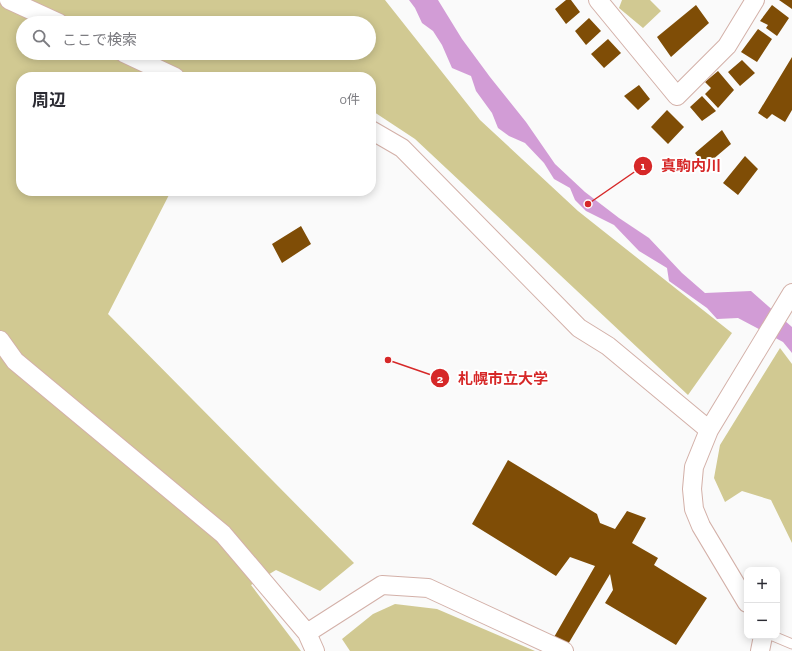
<!DOCTYPE html>
<html lang="ja">
<head>
<meta charset="utf-8">
<style>
  body { margin:0; font-family:"Zilla Slab","Noto Sans JP",serif; background:#f2f2f3; color:#2b2b33 }
  .controls { position:absolute; right:12px; bottom:12px; display:grid; overflow:hidden; border-radius:8px; box-shadow:0 2px 10px #0003 }
  .controls button { width:36px; height:36px; display:grid; place-items:center; padding:0; border:0; border-bottom:1px solid #e1e1e2; background:#fff; color:#2b2b33; font:20px sans-serif }
  .list { margin:0; padding:0; list-style:none }
  h2 { display:flex; justify-content:space-between; align-items:center; height:52px; margin:0; padding:0 16px; font-size:17px }
  h2 small { font-size:13px; font-weight:400; color:#7c7c81 }
  .icon { flex:none; width:22px; height:22px; fill:none; stroke:currentColor; stroke-width:2; stroke-linecap:round; stroke-linejoin:round }
  .map { position:relative; flex:none; width:792px; height:651px; overflow:hidden }
  .search { position:absolute; background:#fff; box-shadow:0 2px 10px #0003; left:16px; top:16px; width:360px; height:44px; display:flex; align-items:center; gap:10px; box-sizing:border-box; padding:0 14px; border-radius:22px; color:#7c7c81; font-size:15px }
  .panel { position:absolute; background:#fff; box-shadow:0 2px 10px #0003; left:16px; top:72px; width:360px; height:124px; border-radius:16px }
  .map>svg:first-child { display:block }
  .green { fill:#d1c992; fill-rule:evenodd }
  .water { fill:#d29cd6 }
  .building { fill:#7f4d06 }
  .lines { fill:none; stroke-linecap:round; stroke-linejoin:round }
  .service-casing { stroke:#d3b0a8; stroke-width:11 }
  .minor-casing { stroke:#d3b0a8; stroke-width:20 }
  .service { stroke:#fff; stroke-width:9 }
  .minor { stroke:#fff; stroke-width:18 }
  .leader { fill:none; stroke:#d62828; stroke-width:1.5 }
  .callout-dot { fill:#d62828; stroke:#fff; stroke-width:1.5 }
  .mark-label { font-size:12px; text-anchor:middle; font-weight:bold; fill:#fff }
  .callout-label { font-size:15px; text-anchor:middle; font-weight:bold; fill:#d62828; stroke:#fff; stroke-width:4; stroke-linejoin:round; paint-order:stroke }
</style>
</head>
<body>
<div class="map">
<svg width="792" height="651" viewBox="0 0 792 651">
  <rect width="100%" height="100%" fill="#fafafa"/>
  <!-- green -->
  <path class="green" d="M0,0H385L480,120L578,211L732,333L688,395L415,139L371,110V77H252L231,75L229,77H21V191H171L108,314L354,563L320,591L276,570L251,585L301,651H0ZM23,23H369V53H23Z
    M622,0H650L661,11L643,28L619,8Z
    M780,348L792,364V543L771,500L742,491L725,502L714,478L720,445Z
    M395,604L437,609L535,651H350L342,639L373,614Z"/>
  <!-- water -->
  <path class="water" d="M409,0H438L462,39L490,77L526,122L555,164L585,192L619,218L649,238L682,273L705,293L751,291L792,327V353L783,342L738,318L717,319L707,308L669,281L667,268L639,251L614,225L586,211L575,200L570,188L554,179L544,163L525,143L509,136L498,128L492,113L476,91L471,76L452,68L442,45L433,31L422,23L415,8Z"/>
  <!-- building -->
  <path class="building" d="M566,0H571L580,12L566,24L555,9Z
    M779,0H792V9Z
    M696,5L709,23L671,57L657,37Z
    M772,5L789,18L777,36L766,28L768,25L760,21Z
    M589,18L601,31L586,45L575,31Z
    M758,29L772,39L757,62L741,52Z
    M608,39L621,53L604,68L591,54Z
    M792,57V110L785,122L772,114L767,119L758,113Z
    M742,60L755,73L740,86L728,72Z
    M718,71L734,90L718,108L705,94L711,88L705,82Z
    M639,85L650,99L638,110L624,96Z
    M702,96L716,111L702,121L690,107Z
    M667,110L684,127L668,144L651,127Z
    M722,130L731,144L705,166L695,153Z
    M745,156L758,169L738,195L723,183Z
    M301,226L311,244L282,263L272,244Z
    M508,460L597,514L600,523L615,529L627,511L646,518L632,543L658,558L654,565L707,598L676,645L605,603L613,590L610,574L564,651H546L595,566L570,557L556,576L472,524Z"/>
  <g class="lines">
    <defs>
      <path id="service" d="M773,636L792,644"/>
      <path id="minor" d="M9,0L59,23
        M598,0L677,96L727,46L755,0
        M124,53L175,77
        M371,130L402,148L579,328L608,346L709,430
        M0,340L15,361L223,534L307,633L315,651
        M747,603L701,526L694,509L692,489L694,467L709,430L792,293
        M307,633L382,585L428,588L564,651
        M760,651L763,636"/>
    </defs>
    <!-- service casing -->
    <use href="#service" class="service-casing"/>
    <!-- minor casing -->
    <use href="#minor" class="minor-casing"/>
    <!-- service -->
    <use href="#service" class="service"/>
    <!-- minor -->
    <use href="#minor" class="minor"/>
  </g>
  <!-- callouts -->
  <path class="leader" d="M588 204L643 166M388 360L440 378"/>
  <g class="callout-dot">
    <circle cx="588" cy="204" r="4"/>
    <circle cx="388" cy="360" r="4"/>
    <circle cx="643" cy="166" r="10"/>
    <circle cx="440" cy="378" r="10"/>
  </g>
  <g class="mark-label">
    <text x="643" y="170">1</text>
    <text x="440" y="383">2</text>
  </g>
  <g class="callout-label">
    <text x="691" y="171">真駒内川</text>
    <text x="503" y="384">札幌市立大学</text>
  </g>
</svg>
<div class="controls">
<button>+</button>
<button>−</button>
</div>
<div class="search"><svg class="icon" aria-label="search" viewBox="0 0 24 24"><circle cx="10" cy="10" r="6"/><path d="M15 15l6 6"/></svg>ここで検索</div>
<section class="panel">
<h2>周辺<small>0件</small></h2>
<ul class="list">
</ul>
</section>
</div>
</body>
</html>
